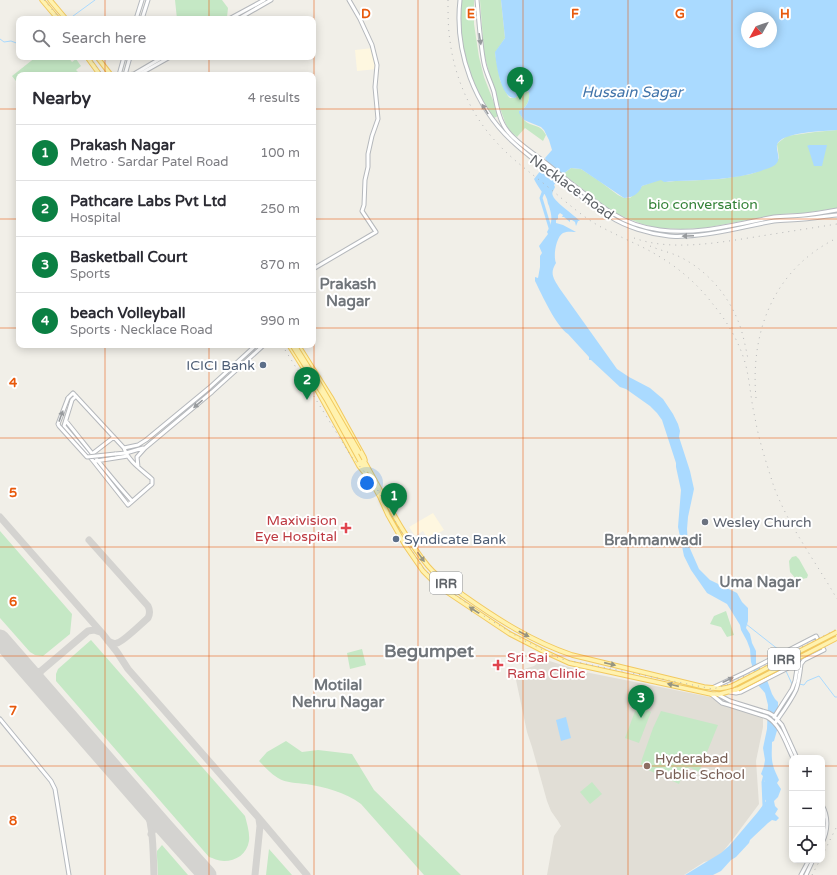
<!DOCTYPE html>
<html lang="en">
<head>
<meta charset="utf-8">
<style>
  body { margin:0; font-family:"Varela Round",sans-serif; background:#f2f2f3; color:#2b2b33 }
  .controls { position:absolute; right:12px; bottom:12px; display:grid; overflow:hidden; border-radius:8px; box-shadow:0 2px 10px #0003 }
  .controls button { width:36px; height:36px; display:grid; place-items:center; padding:0; border:0; border-bottom:1px solid #e1e1e2; background:#fff; color:#2b2b33; font:20px sans-serif }
  .compass { position:absolute; left:741px; top:12px; width:36px; height:36px; border-radius:50%; background:#fff; box-shadow:0 2px 10px #0003; rotate:230deg }
  .you { position:absolute; left:367px; top:483px; width:14px; height:14px; margin:-10px; border:3px solid #fff; border-radius:50%; background:#1a73e8; box-shadow:0 0 0 6px #1a73e833 }
  .badge { display:grid; place-items:center; width:26px; height:26px; border-radius:50%; background:#0b8043; color:#fff; font-size:13px; font-weight:700 }
  .pin { position:absolute; translate:-50% -33px; filter:drop-shadow(0 1px 2px #0008) }
  .pin::after { content:''; position:absolute; top:21px; width:14px; height:12px; background:inherit; clip-path:polygon(0 0,100% 0,50% 100%) }
  .list { margin:0; padding:0; list-style:none }
  h2 { display:flex; justify-content:space-between; align-items:center; height:52px; margin:0; padding:0 16px; font-size:17px }
  h2 small { font-size:13px; font-weight:400; color:#7c7c81 }
  .list li { display:grid; grid-template-columns:26px 1fr auto; gap:12px; align-items:center; box-sizing:border-box; height:56px; padding:0 16px; border-top:1px solid #e1e1e2 }
  .list b { display:block; font-size:15px; white-space:nowrap }
  .list p { margin:0; font-size:13px; white-space:nowrap; color:#7c7c81 }
  .list em { font-size:13px; font-style:normal; color:#7c7c81 }
  .icon { flex:none; width:22px; height:22px; fill:none; stroke:currentColor; stroke-width:2; stroke-linecap:round; stroke-linejoin:round }
  .map { position:relative; flex:none; width:837px; height:875px; overflow:hidden }
  .search { position:absolute; background:#fff; box-shadow:0 2px 10px #0003; left:16px; top:16px; width:300px; height:44px; display:flex; align-items:center; gap:10px; box-sizing:border-box; padding:0 14px; border-radius:8px; color:#7c7c81; font-size:15px }
  .panel { position:absolute; background:#fff; box-shadow:0 2px 10px #0003; left:16px; top:72px; width:300px; height:276px; border-radius:8px }
  .map>svg:first-child { display:block }
  .commercial { fill:#fef7e0 }
  .education { fill:#e1ded6 }
  .green { fill:#c5e8c5 }
  .water { fill:#aadaff; fill-rule:evenodd }
  .lines { fill:none; stroke-linecap:round; stroke-linejoin:round }
  .stream { stroke:#aadaff; stroke-width:1 }
  .canal { stroke:#aadaff; stroke-width:3 }
  .taxiway { stroke:#d4d3d0; stroke-width:7 }
  .runway { stroke:#d4d3d0; stroke-width:19 }
  .tertiary-casing { stroke:#b5b8bc; stroke-width:5 }
  .secondary-casing { stroke:#b6babf; stroke-width:5 }
  .primary-casing { stroke:#f2c960; stroke-width:5.5 }
  .tertiary { stroke:#fff; stroke-width:3 }
  .secondary { stroke:#fff; stroke-width:3 }
  .primary { stroke:#fff2af; stroke-width:3.5 }
  .rail { stroke:#b6b7b8; stroke-width:1; stroke-dasharray:1 5; stroke-linecap:butt }
  .tertiary-bridge-casing { stroke:#b5b8bc; stroke-width:5; stroke-linecap:butt }
  .primary-bridge-casing { stroke:#f2c960; stroke-width:5.5; stroke-linecap:butt }
  .tertiary-bridge { stroke:#fff; stroke-width:3 }
  .primary-bridge { stroke:#fff2af; stroke-width:3.5 }
  .oneway { fill:#979a9d }
  .oneway2 { fill:#979581 }
  .grid { fill:none; stroke:#e8590c; stroke-width:1; stroke-opacity:0.55 }
  .service-dot { fill:#5c6f8a; stroke:#fff; stroke-width:1.5 }
  .worship-dot { fill:#6b7280; stroke:#fff; stroke-width:1.5 }
  .health-dot { fill:#e0444e; stroke:#fff; stroke-width:1.5 }
  .education-dot { fill:#8d6e63; stroke:#fff; stroke-width:1.5 }
  .labels { text-anchor:middle; stroke-width:4; stroke-linejoin:round; paint-order:stroke }
  .shield { fill:#fff; stroke:#8f9295; stroke-width:1 }
  .shield-label { font-size:13px; font-weight:bold; fill:#5f6368 }
  .street-label { font-size:14px; fill:#5f6368; stroke:#fff }
  .park-label { font-size:14px; fill:#348238; stroke:#fff }
  .service-label { font-size:14px; fill:#4e5e75; stroke:#fff; text-anchor:end }
  .health-label { font-size:14px; fill:#be3a42; stroke:#fff; text-anchor:end }
  .worship-label { font-size:14px; fill:#5b616d; stroke:#fff; text-anchor:start }
  .education-label { font-size:14px; fill:#785e54; stroke:#fff; text-anchor:start }
  .water-label { font-size:15px; font-style:italic; fill:#4174aa; stroke:#fff }
  .neighbourhood-label { font-size:15px; font-weight:bold; fill:#70757a; stroke:#fff }
  .district-label { font-size:18px; font-weight:bold; fill:#70757a; stroke:#fff }
  .grid-label { font-size:13px; text-anchor:middle; font-weight:bold; fill:#e8590c; stroke:#fff; stroke-width:4; stroke-linejoin:round; paint-order:stroke }
</style>
</head>
<body>
<div class="map">
<svg width="837" height="875" viewBox="0 0 837 875">
  <rect width="100%" height="100%" fill="#f1efe8"/>
  <!-- commercial -->
  <path class="commercial" d="M373,48L377,69L357,71L355,50Z
    M433,513L444,530L428,539L423,531L415,536L409,527Z"/>
  <!-- education -->
  <path class="education" d="M543,659L585,672L710,697L722,704L763,717V727L756,761L759,804L733,839L717,859L704,862L684,875H547L554,836L561,826L558,821L551,811L547,801L532,747L527,732L516,680V675L521,670L534,666Z"/>
  <!-- green -->
  <path class="green" d="M175,0H222L228,8L227,17L224,19H177Z
    M461,0H474V24L479,57L484,77L496,108L498,116L494,118C466,86 458,41 461,0Z
    M480,0H501L505,38L495,53L500,80L508,96L510,98H515L523,92L526,91L529,92C530,101 527,107 519,111C520,113 522,118 524,120C532,128 540,123 546,135L543,141L525,128L517,137L510,131L506,125L492,85L484,53Z
    M36,57H68L72,62L76,59L81,66L76,70L80,74L19,75V85L12,76Z
    M837,130V208L804,213L781,214L704,228L682,229L657,228L642,224L614,213L598,201L563,174L571,168L581,169L598,180L618,195L624,198H630L642,186L661,179L668,182L675,181H683L721,179L751,174L774,165L779,158L777,144L779,142L787,136L815,132Z
    M0,531L72,614L70,634L43,656L35,655L30,652L0,618Z
    M796,556L799,559L808,575L807,578L797,580L790,572L789,561L792,557Z
    M726,611L734,635L727,637L721,627L710,624L714,616Z
    M91,640L245,816C247,824 250,833 249,841C247,854 236,861 224,861C218,861 213,858 209,857L56,681V674L58,669Z
    M362,649L366,665L350,669L347,653Z
    M637,706L651,712L639,743L625,738Z
    M661,711L718,725L699,772L689,767L688,770L685,769L679,784L644,768L641,764L642,759L653,728Z
    M286,741L302,752L318,750L352,754L374,790L461,875H424L361,804C345,792 325,787 306,784C297,783 286,783 278,778C271,774 265,767 259,761L267,752Z
    M592,782L602,794L590,804L580,792Z
    M162,845L188,875H158L157,856V851Z
    M269,849L292,875H266Z"/>
  <!-- water -->
  <path class="water" d="M501,0H837V130C825,131 780,132 777,145C776,152 782,159 775,165C771,168 765,169 761,171C733,180 705,180 676,181C672,181 668,182 664,182L661,180L642,186C639,194 632,198 624,198L581,169L571,168L563,174L559,181L558,180L554,185L555,187C554,190 551,193 553,196C555,202 574,215 580,221H578L576,226L575,222L572,220H570V222L564,217H562L563,215L560,213L558,215V219L556,220V223L563,225L576,232C573,232 567,231 563,233C556,237 553,256 556,263C549,274 554,279 560,289L617,369L629,377L650,388L663,399L673,414L678,424L680,431L679,437L690,471L694,489L688,517L687,529L688,544L699,569L710,580L737,593L742,602L748,608V621L746,628L750,634L752,643L756,651V663L767,680L772,694L775,699L778,702V727L774,741L772,742C772,749 771,757 773,765C774,770 777,775 779,780L777,783L781,789L778,797L774,801L775,806L778,809L775,814L779,818L776,821L772,820L768,823L751,839L750,840L749,843L736,857L731,860L721,871L713,875H685L721,853L729,846L757,813L766,801L762,795V791L764,789V785L762,784L765,781V778L761,774L764,766L765,760L763,748L767,729L768,705L765,693L758,685L751,662L750,649L747,641L741,630L740,625L727,604L707,593L691,570L684,556L678,527L681,490L676,467V463L662,420L657,413L650,406L626,389L620,387L591,360H589V357L568,334C556,326 542,295 535,281V277L538,278L540,267V256L542,253L539,246L548,234L547,232C553,222 552,216 549,206C547,203 548,200 546,197C545,194 545,195 542,192C539,188 536,183 534,179L541,170L543,163L546,160L545,158L552,150L549,140L544,130L541,127L524,120L519,113V111C527,107 530,101 529,92L527,91L523,92L515,98C501,99 496,64 495,52L505,38ZM747,18H771V42H747Z
    M809,145H827L822,166H814L808,147L807,146Z
    M566,717L571,738L561,741L556,720Z"/>
  <g class="lines">
    <!-- stream -->
    <path class="stream" d="M69,19L95,0
      M0,39L4,42L11,41L19,44
      M746,624L779,650L780,653
      M786,671L792,684
      M799,684L804,685L807,681L819,676L835,697H837"/>
    <!-- canal -->
    <path class="canal" d="M544,190L541,198L551,231
      M764,806L763,782L765,774"/>
    <!-- taxiway -->
    <path class="taxiway" d="M0,517L102,633L117,652L128,669L258,817L307,875
      M89,540L148,606C150,610 150,614 148,618C142,623 123,642 117,643C114,644 111,643 108,641
      M26,669C31,672 35,673 41,671L88,631L94,630L100,632
      M40,685C37,680 38,674 42,670
      M143,803C154,819 153,855 154,875
      M151,834C153,829 155,827 160,825L164,827
      M255,875L260,826L259,819"/>
    <!-- runway -->
    <path class="runway" d="M0,639L164,827L207,875"/>
    <defs>
      <path id="tertiary" d="M229,19L264,0
        M238,19L271,0
        M128,75L134,74L163,57
        M138,75L170,57
        M313,269L376,232L362,211L364,205L365,180L368,167V154L372,136L378,119L375,87L377,65L372,45L360,19L349,0
        M68,398L73,393L124,448C128,461 142,470 152,479V484L128,505L94,462L64,426L72,400L76,396
        M66,421C88,448 109,476 132,501
        M124,448L138,445L146,440L209,388L256,345
        M92,454L114,437
        M115,454L126,453L143,448
        M96,461L128,456
        M138,467L137,457L145,448L212,392L264,345
        M712,688L744,673L816,636L824,650L804,660L801,664C800,673 799,682 796,690C791,701 782,713 775,723
        M730,692L736,693L741,692L798,663
        M711,694L722,703L729,705L767,717C781,725 786,744 793,758
        M717,694L730,701L769,713L774,716L782,725L797,758
        M774,717L792,689L795,681L798,663L791,649
        M822,805C829,817 828,831 822,843
        M822,816L823,825L822,832
        M801,875L809,860
        M806,875L813,860"/>
      <path id="secondary" d="M460,0C454,52 475,107 513,142C529,157 548,170 565,184C580,195 594,207 609,216C626,227 649,234 669,236C675,237 681,236 687,236C717,235 745,226 774,221C784,220 794,220 804,219C815,218 826,216 837,215
        M477,0C479,21 480,42 484,63C486,73 491,82 494,92C496,102 498,115 503,124C509,137 530,151 542,160C565,178 588,198 612,213C626,222 644,228 660,230C700,235 736,224 774,217C784,216 794,216 804,215C815,214 826,212 837,210
        M136,19L142,0
        M142,19L148,0
        M119,75L124,57
        M125,75L130,57
        M0,719L51,781L55,789L69,875"/>
      <path id="primary" d="M42,0L58,19
        M50,0L66,19
        M87,57L100,75
        M97,57L111,75
        M289,345L316,388L359,466L371,481L380,497L388,515L405,545L423,571L437,585L447,592L510,634L545,652L569,663L711,694H720L738,689
        M298,345L332,399L364,457L365,460
        M359,452C381,490 401,533 428,566C438,578 451,586 463,595C497,619 533,642 572,655L704,687C714,688 722,690 732,686
        M360,461L366,471"/>
    </defs>
    <!-- tertiary casing -->
    <use href="#tertiary" class="tertiary-casing"/>
    <!-- secondary casing -->
    <use href="#secondary" class="secondary-casing"/>
    <!-- primary casing -->
    <use href="#primary" class="primary-casing"/>
    <!-- tertiary -->
    <use href="#tertiary" class="tertiary"/>
    <!-- secondary -->
    <use href="#secondary" class="secondary"/>
    <!-- primary -->
    <use href="#primary" class="primary"/>
    <!-- rail -->
    <path class="rail" d="M44,0L60,19
      M448,0C448,14 448,28 450,41C455,80 472,117 499,145C514,161 531,173 548,187C564,200 580,215 599,226C611,232 623,238 636,244C666,258 692,277 712,303C727,321 740,343 746,366C750,383 751,401 755,418C759,441 767,465 774,487C789,527 816,562 837,599
      M89,57L103,75
      M634,238C672,252 722,242 761,236C786,232 812,228 837,224
      M650,246C659,250 669,252 678,256C708,270 731,298 741,329C744,339 746,349 748,359
      M282,345L351,456L373,482L421,566L436,581L484,616L521,639L561,659L713,689L729,684L837,629
      M756,398C750,331 774,269 837,238
      M822,856L837,826
      M812,875L820,860"/>
    <defs>
      <path id="tertiary-bridge" d="M68,398L58,424L59,426L87,457L115,454"/>
      <path id="primary-bridge" d="M292,345L326,399L360,461
        M297,349L312,373
        M316,378L359,452
        M732,686L837,632
        M738,689L837,638"/>
    </defs>
    <!-- tertiary-bridge casing -->
    <use href="#tertiary-bridge" class="tertiary-bridge-casing"/>
    <!-- primary-bridge casing -->
    <use href="#primary-bridge" class="primary-bridge-casing"/>
    <!-- tertiary-bridge -->
    <use href="#tertiary-bridge" class="tertiary-bridge"/>
    <!-- primary-bridge -->
    <use href="#primary-bridge" class="primary-bridge"/>
  </g>
  <!-- one-way arrows -->
  <defs><path id="oneway-solid" d="M-6-.8H1V-3.2L6.5 0L1 3.2V.8H-6Z"/></defs>
  <g class="oneway">
    <use href="#oneway-solid" transform="translate(480 39) rotate(81)"/>
    <use href="#oneway-solid" transform="translate(485 109) rotate(-122)"/>
    <use href="#oneway-solid" transform="translate(688 236) rotate(178)"/>
    <use href="#oneway-solid" transform="translate(198 404) rotate(140)"/>
    <use href="#oneway-solid" transform="translate(61 416) rotate(-70)"/>
    <use href="#oneway-solid" transform="translate(728 680) rotate(-25)"/>
  </g>
  <g class="oneway2">
    <use href="#oneway-solid" transform="translate(421 557) rotate(54)"/>
    <use href="#oneway-solid" transform="translate(474 610) rotate(-147)"/>
    <use href="#oneway-solid" transform="translate(524 634) rotate(28)"/>
    <use href="#oneway-solid" transform="translate(610 664) rotate(13)"/>
    <use href="#oneway-solid" transform="translate(673 685) rotate(-167)"/>
  </g>
  <!-- grid -->
  <path class="grid" d="M105,0V19M209,0V19M314,0V875M418,0V875M523,0V875M628,0V875M732,0V875M105,57V75M209,57V75M0,109H19M313,109H837M0,219H19M313,219H837M0,328H19M313,328H837M105,345V875M209,345V875M0,438H837M0,547H837M0,656H837M0,766H792M822,766H837"/>
  <!-- markers -->
  <g class="service-dot">
    <circle cx="263" cy="365" r="4"/>
    <circle cx="396" cy="539" r="4"/>
  </g>
  <circle class="worship-dot" cx="705" cy="522" r="4"/>
  <g class="health-dot">
    <path d="M344 522h4v4h4v4h-4v4h-4v-4h-4v-4h4z"/>
    <path d="M496 659h4v4h4v4h-4v4h-4v-4h-4v-4h4z"/>
  </g>
  <circle class="education-dot" cx="647" cy="766" r="4"/>
  <g class="labels">
    <!-- shield labels -->
    <g class="shield">
      <rect x="430" y="572" width="32" height="22" rx="3"/>
      <rect x="768" y="648" width="32" height="22" rx="3"/>
    </g>
    <g class="shield-label">
      <text x="446" y="588">IRR</text>
      <text x="784" y="664">IRR</text>
    </g>
    <!-- street labels -->
    <g class="street-label">
      <text transform="translate(572 187) rotate(36)" y="5">Necklace Road</text>
    </g>
    <!-- park labels -->
    <g class="park-label">
      <text x="703" y="209">bio conversation</text>
    </g>
    <!-- service labels -->
    <g class="service-label">
      <text x="255" y="370">ICICI Bank</text>
      <text x="404" y="544" text-anchor="start">Syndicate Bank</text>
    </g>
    <!-- health labels -->
    <g class="health-label">
      <text x="337" y="525">Maxivision<tspan x="337" dy="16">Eye Hospital</tspan></text>
      <text x="507" y="662" text-anchor="start">Sri Sai<tspan x="507" dy="16">Rama Clinic</tspan></text>
    </g>
    <!-- worship labels -->
    <g class="worship-label">
      <text x="713" y="527">Wesley Church</text>
    </g>
    <!-- education labels -->
    <g class="education-label">
      <text x="655" y="763">Hyderabad<tspan x="655" dy="16">Public School</tspan></text>
    </g>
    <!-- water labels -->
    <g class="water-label">
      <text x="632" y="97">Hussain Sagar</text>
    </g>
    <!-- neighbourhood labels -->
    <g class="neighbourhood-label">
      <text x="348" y="289">Prakash<tspan x="348" dy="17">Nagar</tspan></text>
      <text x="653" y="545">Brahmanwadi</text>
      <text x="760" y="587">Uma Nagar</text>
      <text x="338" y="690">Motilal<tspan x="338" dy="17">Nehru Nagar</tspan></text>
    </g>
    <!-- district labels -->
    <g class="district-label">
      <text x="429" y="657">Begumpet</text>
    </g>
  </g>
  <g class="grid-label">
    <text x="366" y="18">D</text>
    <text x="471" y="18">E</text>
    <text x="575" y="18">F</text>
    <text x="680" y="18">G</text>
    <text x="785" y="18">H</text>
    <text x="13" y="387">4</text>
    <text x="13" y="497">5</text>
    <text x="13" y="606">6</text>
    <text x="13" y="715">7</text>
    <text x="13" y="825">8</text>
  </g>
</svg>
<div class="controls">
<button>+</button>
<button>−</button>
<button><svg class="icon" aria-label="locate" viewBox="0 0 24 24"><circle cx="12" cy="12" r="6"/><path d="M12 2v4M12 18v4M2 12h4M18 12h4"/></svg></button>
</div>
<svg class="compass" viewBox="-18 -18 36 36"><path d="M0-13l5 13h-10z" fill="#e53935"/><path d="M0 13l5-13h-10z" fill="#7c7c81"/></svg>
<div class="you"></div>
<div class="pin badge" style="left:394px;top:516px">1</div>
<div class="pin badge" style="left:307px;top:400px">2</div>
<div class="pin badge" style="left:641px;top:718px">3</div>
<div class="pin badge" style="left:520px;top:100px">4</div>
<div class="search"><svg class="icon" aria-label="search" viewBox="0 0 24 24"><circle cx="10" cy="10" r="6"/><path d="M15 15l6 6"/></svg>Search here</div>
<section class="panel">
<h2>Nearby<small>4 results</small></h2>
<ul class="list">
<li><span class="badge">1</span><div><b>Prakash Nagar</b><p>Metro · Sardar Patel Road</p></div><em>100 m</em></li>
<li><span class="badge">2</span><div><b>Pathcare Labs Pvt Ltd</b><p>Hospital</p></div><em>250 m</em></li>
<li><span class="badge">3</span><div><b>Basketball Court</b><p>Sports</p></div><em>870 m</em></li>
<li><span class="badge">4</span><div><b>beach Volleyball</b><p>Sports · Necklace Road</p></div><em>990 m</em></li>
</ul>
</section>
</div>
</body>
</html>
